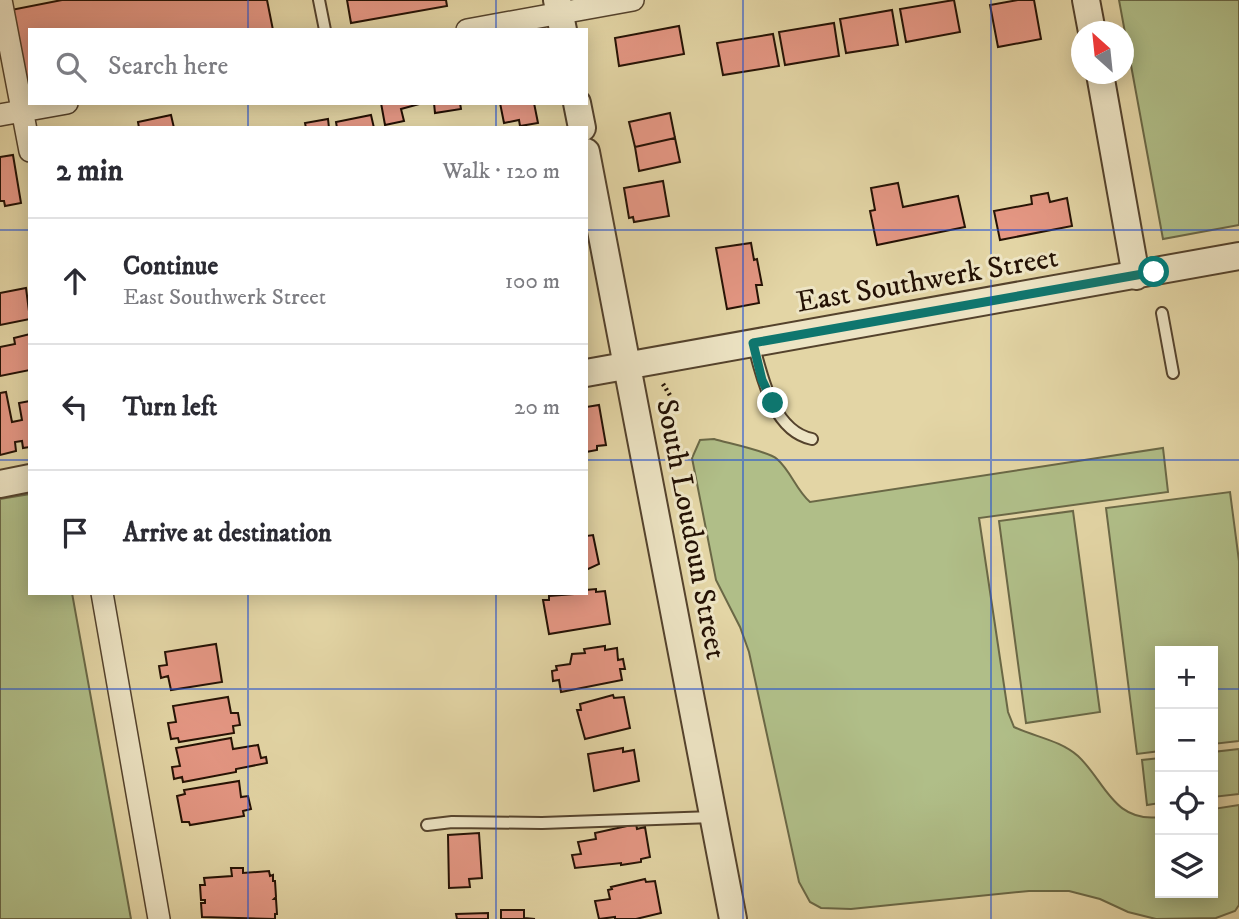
<!DOCTYPE html>
<html lang="en">
<head>
<meta charset="utf-8">
<style>
  body { margin:0; font-family:"IM FELL DW Pica",serif; background:#f2f2f3; color:#2b2b33 }
  .controls { position:absolute; right:21px; bottom:21px; display:grid; overflow:hidden; border-radius:0px; box-shadow:0 4px 18px #0003 }
  .controls button { width:63px; height:63px; display:grid; place-items:center; padding:0; border:0; border-bottom:2px solid #e1e1e2; background:#fff; color:#2b2b33; font:35px sans-serif }
  .compass { position:absolute; left:1071px; top:21px; width:63px; height:63px; border-radius:50%; background:#fff; box-shadow:0 4px 18px #0003; rotate:333deg }
  .stop { position:absolute; width:21px; height:21px; margin:-16px; border:5px solid #0f766e; border-radius:50%; background:#fff }
  .stop.end { background:#0f766e; border-color:#fff; box-shadow:0 2px 7px #0008 }
  .list { margin:0; padding:0; list-style:none }
  h2 { display:flex; justify-content:space-between; align-items:center; height:91px; margin:0; padding:0 28px; font-size:30px }
  h2 small { font-size:23px; font-weight:400; color:#7c7c81 }
  .list li { display:grid; grid-template-columns:46px 1fr auto; gap:21px; align-items:center; box-sizing:border-box; height:126px; padding:0 28px; border-top:2px solid #e1e1e2 }
  .list b { display:block; font-size:26px; white-space:nowrap }
  .list p { margin:0; font-size:23px; white-space:nowrap; color:#7c7c81 }
  .list em { font-size:23px; font-style:normal; color:#7c7c81 }
  .icon { flex:none; width:38px; height:38px; fill:none; stroke:currentColor; stroke-width:2; stroke-linecap:round; stroke-linejoin:round }
  .map { position:relative; flex:none; width:1239px; height:919px; overflow:hidden }
  .search { position:absolute; background:#fff; box-shadow:0 4px 18px #0003; left:28px; top:28px; width:560px; height:77px; display:flex; align-items:center; gap:18px; box-sizing:border-box; padding:0 24px; border-radius:0px; color:#7c7c81; font-size:26px }
  .panel { position:absolute; background:#fff; box-shadow:0 4px 18px #0003; left:28px; top:126px; width:560px; height:469px; border-radius:0px }
  .map>svg:first-child { display:block }
  .green { fill:#b0be88; stroke:#6a6846; stroke-width:2 }
  .building { fill:#e59784; stroke:#241104; stroke-width:2 }
  .lines { fill:none; stroke-linecap:round; stroke-linejoin:round }
  .service-casing { stroke:#54422c; stroke-width:14 }
  .minor-casing { stroke:#54422c; stroke-width:24 }
  .tertiary-casing { stroke:#54422c; stroke-width:30 }
  .path { stroke:#241104; stroke-width:4.5; stroke-dasharray:2 3.5; stroke-linecap:butt }
  .service { stroke:#ede4c4; stroke-width:10 }
  .minor { stroke:#ede4c4; stroke-width:21 }
  .tertiary { stroke:#ede4c4; stroke-width:26 }
  .route { stroke:#0f766e; stroke-width:9 }
  .grid { fill:none; stroke:#1d4ed8; stroke-width:2; stroke-opacity:0.55 }
  .labels { text-anchor:middle; stroke-width:6; stroke-linejoin:round; paint-order:stroke }
  .street-label { font-size:30px; fill:#241104; stroke:#ede4c4 }
</style>
</head>
<body>
<div class="map">
<svg width="1239" height="919" viewBox="0 0 1239 919">
  <rect width="100%" height="100%" fill="#e3d5a5"/>
  <filter id="stains"><feTurbulence type="fractalNoise" baseFrequency=".00286" numOctaves="4"/><feColorMatrix values="0 0 0 0 .2 0 0 0 0 .09 0 0 0 0 .02 0 0 0 .5 -.17"/></filter>
  <radialGradient id="worn" r=".72"><stop offset=".6" stop-color="#630" stop-opacity="0"/><stop offset="1" stop-color="#630" stop-opacity=".3"/></radialGradient>
  <!-- green -->
  <path class="green" d="M1119,0H1239V225L1163,239Z
    M714,439C727,443 768,451 777,459C791,471 796,490 810,502L1163,448L1168,492L979,518L1008,712L1014,727C1035,737 1060,740 1078,756C1105,781 1113,823 1160,817V893H1213V809L1239,805V905L1235,911L1216,918L1156,919L1128,912L1100,899L1069,891H1029L851,909L821,908L810,902L799,882L749,652L740,627L716,580L692,458L700,440Z
    M1230,492L1239,561V741L1213,744V651H1160V751L1137,754L1106,508Z
    M30,494V593H72L131,919H0V499Z
    M1073,511L1100,712L1026,723L999,521Z
    M1239,749V794L1213,797V752Z
    M1160,758V803L1147,805L1142,760Z"/>
  <!-- building -->
  <path class="building" d="M62,0H267L273,30H30V82L25,83L11,10Z
    M347,0H446L447,6L351,23Z
    M954,0L960,32L906,42L900,9Z
    M1018,0H1034L1041,39L998,47L990,5Z
    M892,10L898,45L846,53L840,19Z
    M834,23L839,56L785,65L779,32Z
    M679,26L684,54L619,66L615,38Z
    M773,34L779,66L723,75L717,43Z
    M381,103H423L401,109L404,121L385,125Z
    M434,103H460L461,109L435,113Z
    M500,103H534L538,123L520,126L519,120L504,123Z
    M670,113L675,138L635,147L629,122Z
    M171,115L174,128H139L138,122Z
    M371,115L374,128H337L336,122Z
    M328,119L329,128H306L305,123Z
    M675,138L680,162L639,171L635,147Z
    M13,155L21,203L5,206L4,201H0V157Z
    M663,181L669,216L634,222L633,217L629,218L624,188Z
    M898,183L903,207L958,196L965,227L877,245L870,211L875,210L871,188Z
    M1048,193L1050,202L1067,198L1072,226L1000,240L994,211L1032,204L1031,196Z
    M751,243L754,260L757,259L762,285H756L759,303L727,309L716,248Z
    M26,288L30,319L0,325V293Z
    M30,334V370L0,376V347L15,344L14,338Z
    M6,392L12,422L22,420L19,403L30,401V447L23,448L22,441L15,442L16,451L0,455V393Z
    M599,405L606,445L597,446V450L586,452V407Z
    M593,535L599,564L586,570V536Z
    M596,589V592L605,591L610,624L549,634L543,600H549V596L586,593V590Z
    M216,644L222,682L171,690L168,676L161,678L159,666L167,665L165,652Z
    M605,646V650L617,648L618,660L623,659L625,669H620L622,680L561,692L559,680L553,681L552,671L557,670L556,666L570,664L572,654L585,653L584,649Z
    M613,695L614,698L624,697L630,728L585,739L577,710H581L580,704Z
    M228,697L231,713H238L240,725L233,726L234,733L179,742L178,738L171,739L168,723L176,722L173,706Z
    M231,738L233,749L258,745L261,758L266,757L267,763L236,769V772L183,782L182,777L174,779L172,767L180,766L176,748Z
    M623,748V752L634,750L639,781L594,791L588,754Z
    M239,781L241,797L248,796L251,809L243,811L244,816L190,825L189,822H182L177,796L185,794L184,790Z
    M636,824L637,829L645,827L650,857L641,859V862L621,865V863L575,868L572,855L581,854L578,842L596,839L595,833Z
    M479,833L482,878L469,879L470,887L449,888L448,835Z
    M231,868H243V873L269,871L270,876L273,875V881H275L276,897L274,899H276L277,914H275V919L202,917L201,903H205V900H201L200,885H205L204,878L232,876Z
    M645,879L646,882L655,881L661,913L636,919H615V917L599,919L595,901L610,899L608,890L612,889L611,887Z
    M501,910H524V918L535,919H501Z
    M488,913V919H457L456,914Z"/>
  <g class="lines">
    <defs>
      <path id="service" d="M319,0L325,30
        M1162,313L1173,373
        M753,343C762,377 773,431 812,439
        M427,825L452,822L542,823L713,817"/>
      <path id="minor" d="M1,0L30,151
        M467,30L633,0
        M0,115L67,103
        M102,593L159,919"/>
      <path id="tertiary" d="M557,0L563,30
        M1086,0L1092,32
        M1100,74L1136,276
        M577,103L582,128
        M586,152L733,919
        M586,373L1239,256
        M0,484L30,478"/>
    </defs>
    <!-- service casing -->
    <use href="#service" class="service-casing"/>
    <!-- minor casing -->
    <use href="#minor" class="minor-casing"/>
    <!-- tertiary casing -->
    <use href="#tertiary" class="tertiary-casing"/>
    <!-- path -->
    <path class="path" d="M663,384L671,397"/>
    <!-- service -->
    <use href="#service" class="service"/>
    <!-- minor -->
    <use href="#minor" class="minor"/>
    <!-- tertiary -->
    <use href="#tertiary" class="tertiary"/>
  </g>
  <g class="lines">
    <!-- route -->
    <path class="route" d="M773,403L762,380L753,343L1154,272"/>
  </g>
  <!-- grid -->
  <path class="grid" d="M248,0V30M496,0V30M743,0V919M991,0V919M248,103V128M496,103V128M0,230H30M586,230H1239M0,460H30M586,460H1239M248,593V919M496,593V919M0,689H1160M1213,689H1239"/>
  <g class="labels">
    <!-- street labels -->
    <g class="street-label">
      <text transform="translate(927 279) rotate(-10)" y="10">East Southwerk Street</text>
      <text transform="translate(692 529) rotate(79)" y="10">South Loudoun Street</text>
    </g>
  </g>
  <rect width="100%" height="100%" filter="url(#stains)"/>
  <rect width="100%" height="100%" fill="url(#worn)"/>
</svg>
<div class="controls">
<button>+</button>
<button>−</button>
<button><svg class="icon" aria-label="locate" viewBox="0 0 24 24"><circle cx="12" cy="12" r="6"/><path d="M12 2v4M12 18v4M2 12h4M18 12h4"/></svg></button>
<button><svg class="icon" aria-label="layers" viewBox="0 0 24 24"><path d="M12 4l9 5-9 5-9-5zM3 14l9 5 9-5"/></svg></button>
</div>
<svg class="compass" viewBox="-18 -18 36 36"><path d="M0-13l5 13h-10z" fill="#e53935"/><path d="M0 13l5-13h-10z" fill="#7c7c81"/></svg>
<div class="stop" style="left:1154px;top:272px"></div>
<div class="stop end" style="left:773px;top:403px"></div>
<div class="search"><svg class="icon" aria-label="search" viewBox="0 0 24 24"><circle cx="10" cy="10" r="6"/><path d="M15 15l6 6"/></svg>Search here</div>
<section class="panel">
<h2>2 min<small>Walk · 120 m</small></h2>
<ul class="list">
<li><svg class="icon" aria-label="ahead" viewBox="0 0 24 24"><path d="M12 20V5M6 11l6-6 6 6"/></svg><div><b>Continue</b><p>East Southwerk Street</p></div><em>100 m</em></li>
<li><svg class="icon" aria-label="left" viewBox="0 0 24 24"><path d="M17 20v-9H6M10 6l-5 5 5 5"/></svg><div><b>Turn left</b></div><em>20 m</em></li>
<li><svg class="icon" aria-label="arrive" viewBox="0 0 24 24"><path d="M6 21V4h12l-3 4 3 4H6"/></svg><div><b>Arrive at destination</b></div></li>
</ul>
</section>
</div>
</body>
</html>
